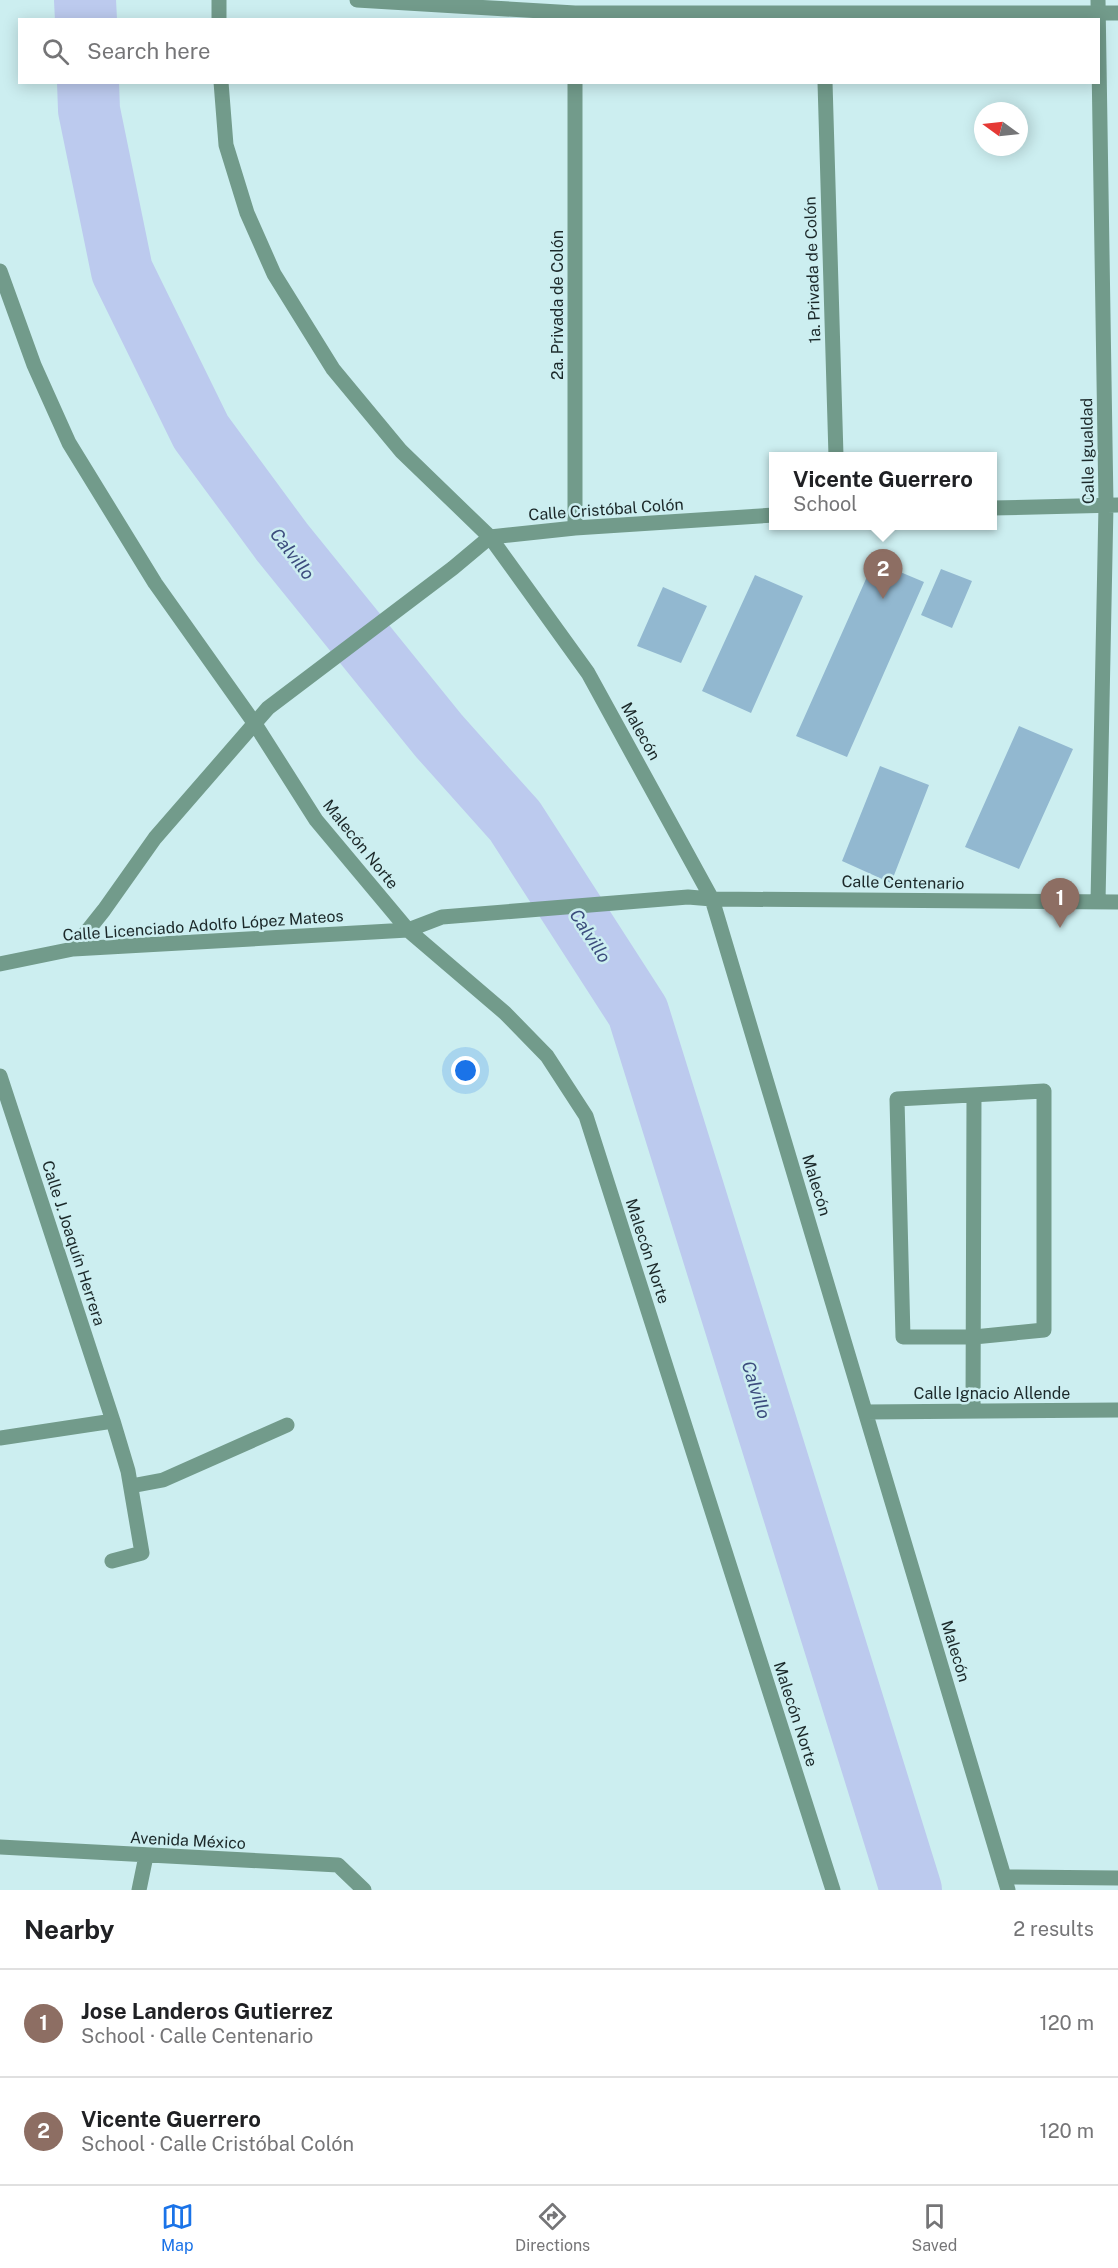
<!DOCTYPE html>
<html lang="en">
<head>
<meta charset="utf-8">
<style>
  body { margin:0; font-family:"Public Sans",sans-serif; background:#f2f2f2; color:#202124 }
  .compass { position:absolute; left:974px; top:102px; width:54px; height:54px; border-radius:50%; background:#fff; box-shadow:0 3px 15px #0003; rotate:285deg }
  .you { position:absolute; left:466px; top:1071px; width:21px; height:21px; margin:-15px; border:4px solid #fff; border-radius:50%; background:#1a73e8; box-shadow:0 0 0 9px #1a73e833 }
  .badge { display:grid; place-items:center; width:39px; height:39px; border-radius:50%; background:#1a73e8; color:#fff; font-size:20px; font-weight:700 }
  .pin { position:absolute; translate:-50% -50px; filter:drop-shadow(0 2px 3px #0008) }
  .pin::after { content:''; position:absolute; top:32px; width:21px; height:18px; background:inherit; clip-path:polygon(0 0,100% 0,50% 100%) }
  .popup { position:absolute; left:769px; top:452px; width:228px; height:78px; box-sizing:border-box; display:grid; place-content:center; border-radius:0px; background:#fff; filter:drop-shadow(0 2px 4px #0005); font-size:20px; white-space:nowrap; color:#757577 }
  .popup b { font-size:22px; color:#202124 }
  .popup::after { content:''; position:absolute; left:50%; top:100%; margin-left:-12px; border:12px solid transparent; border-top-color:#fff }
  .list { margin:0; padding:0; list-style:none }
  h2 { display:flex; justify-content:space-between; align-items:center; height:78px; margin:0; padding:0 24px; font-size:26px }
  h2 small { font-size:20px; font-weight:400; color:#757577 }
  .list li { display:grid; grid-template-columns:39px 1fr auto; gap:18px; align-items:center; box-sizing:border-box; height:108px; padding:0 24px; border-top:2px solid #e0e0e0 }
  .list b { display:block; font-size:22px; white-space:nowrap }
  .list p { margin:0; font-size:20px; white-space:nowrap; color:#757577 }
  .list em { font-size:20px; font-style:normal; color:#757577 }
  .icon { flex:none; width:33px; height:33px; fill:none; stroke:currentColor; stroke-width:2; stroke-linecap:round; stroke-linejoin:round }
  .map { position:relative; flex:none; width:1118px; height:1890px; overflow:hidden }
  .search { position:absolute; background:#fff; box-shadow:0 3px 15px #0003; left:18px; right:18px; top:18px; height:66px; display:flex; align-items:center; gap:15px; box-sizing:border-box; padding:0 21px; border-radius:0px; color:#757577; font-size:22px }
  .sheet { height:294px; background:#fff }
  nav { display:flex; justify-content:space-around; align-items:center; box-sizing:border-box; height:84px; border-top:2px solid #e0e0e0; background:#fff; font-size:16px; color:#757577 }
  nav a { display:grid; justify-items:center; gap:3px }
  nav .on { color:#1a73e8 }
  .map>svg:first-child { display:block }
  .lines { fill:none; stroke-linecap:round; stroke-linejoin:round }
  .river { stroke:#bccaee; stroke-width:62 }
  .building { fill:#92b8d0 }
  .minor { stroke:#729b8b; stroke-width:15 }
  .labels { text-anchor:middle; stroke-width:5; stroke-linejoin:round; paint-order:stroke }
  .street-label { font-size:16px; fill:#1b2829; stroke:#cceef0 }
  .water-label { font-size:18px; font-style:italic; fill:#3c4c7d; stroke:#cceef0 }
</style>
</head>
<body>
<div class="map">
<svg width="1118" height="1890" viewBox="0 0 1118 1890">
  <rect width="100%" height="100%" fill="#cceef0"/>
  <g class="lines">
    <!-- river -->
    <path class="river" d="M85,0L86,20
      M88,82L89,110L122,271L201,432L282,542L439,736L515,821L638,1012L911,1890"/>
  </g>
  <!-- building -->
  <path class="building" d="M874,561L924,582L847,757L796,736Z
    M941,569L972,581L952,628L921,615Z
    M755,575L803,596L751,713L702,691Z
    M663,587L707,606L681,663L637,646Z
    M1019,726L1073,749L1019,869L965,847Z
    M880,766L929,785L891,883L842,861Z"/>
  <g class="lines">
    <!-- minor -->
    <path class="minor" d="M219,0V20
      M357,0L575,13H1118
      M221,82L226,145L247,213L274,274L333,369L401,451L490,537L588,673L712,899L1008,1890
      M825,82L836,456
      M0,271L34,365L69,443L155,583L255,724L316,820L408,930L505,1013L547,1056L586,1116L833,1890
      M992,508L1118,505
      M575,528V82
      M1098,902L1106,505L1098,0
      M73,949L104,910L155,838L268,708L453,568L490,537L575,528L774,515
      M0,964L73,949L408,930L442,917L688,897L712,899L1118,902
      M0,1076L113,1421L128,1471L142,1553L112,1561
      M1044,1091V1330L974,1337H903L897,1099Z
      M973,1411L974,1095
      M866,1412L1118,1410
      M0,1438L113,1421
      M131,1486L163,1480L287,1425
      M0,1847L338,1865L364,1890
      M1004,1877L1118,1878
      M139,1890L146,1856"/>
  </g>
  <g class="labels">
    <!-- street labels -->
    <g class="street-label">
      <text transform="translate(812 270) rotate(-92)" y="6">1a. Privada de Colón</text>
      <text transform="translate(557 305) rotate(-90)" y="6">2a. Privada de Colón</text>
      <text transform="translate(1087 451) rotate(-91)" y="6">Calle Igualdad</text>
      <text transform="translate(606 509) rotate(-4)" y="6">Calle Cristóbal Colón</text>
      <text transform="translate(641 731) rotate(61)" y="6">Malecón</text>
      <text transform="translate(361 844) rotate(51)" y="6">Malecón Norte</text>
      <text transform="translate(903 882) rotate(1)" y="6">Calle Centenario</text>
      <text transform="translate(203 925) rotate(-4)" y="6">Calle Licenciado Adolfo López Mateos</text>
      <text transform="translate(817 1185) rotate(73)" y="6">Malecón</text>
      <text transform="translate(74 1243) rotate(72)" y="6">Calle J. Joaquín Herrera</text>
      <text transform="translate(648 1251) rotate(72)" y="6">Malecón Norte</text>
      <text x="992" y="1399">Calle Ignacio Allende</text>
      <text transform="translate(956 1651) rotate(73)" y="6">Malecón</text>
      <text transform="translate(796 1714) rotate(72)" y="6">Malecón Norte</text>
      <text transform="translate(188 1840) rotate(3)" y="6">Avenida México</text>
    </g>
    <!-- water labels -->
    <g class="water-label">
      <text transform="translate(292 554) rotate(52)" y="6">Calvillo</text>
      <text transform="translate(590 936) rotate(57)" y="6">Calvillo</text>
      <text transform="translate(756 1390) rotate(73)" y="6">Calvillo</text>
    </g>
  </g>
</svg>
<svg class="compass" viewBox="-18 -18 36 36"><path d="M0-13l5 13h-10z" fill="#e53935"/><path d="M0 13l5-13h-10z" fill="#757577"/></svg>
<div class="you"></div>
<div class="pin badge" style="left:1060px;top:928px;background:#8d6e63">1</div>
<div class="pin badge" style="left:883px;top:599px;background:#8d6e63">2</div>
<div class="popup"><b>Vicente Guerrero</b>School</div>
<div class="search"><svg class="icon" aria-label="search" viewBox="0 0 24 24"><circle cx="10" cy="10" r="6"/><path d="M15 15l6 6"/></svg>Search here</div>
</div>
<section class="sheet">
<h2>Nearby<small>2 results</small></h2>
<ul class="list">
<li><span class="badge" style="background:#8d6e63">1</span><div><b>Jose Landeros Gutierrez</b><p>School · Calle Centenario</p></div><em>120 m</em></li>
<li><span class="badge" style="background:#8d6e63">2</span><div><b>Vicente Guerrero</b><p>School · Calle Cristóbal Colón</p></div><em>120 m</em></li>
</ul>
</section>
<nav>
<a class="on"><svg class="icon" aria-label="map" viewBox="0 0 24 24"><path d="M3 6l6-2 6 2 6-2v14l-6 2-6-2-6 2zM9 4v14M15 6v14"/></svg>Map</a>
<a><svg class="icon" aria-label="directions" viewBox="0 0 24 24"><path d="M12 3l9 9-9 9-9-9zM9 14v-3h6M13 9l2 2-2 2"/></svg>Directions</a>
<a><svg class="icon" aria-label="saved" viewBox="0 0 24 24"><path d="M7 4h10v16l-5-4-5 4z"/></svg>Saved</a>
</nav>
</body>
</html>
